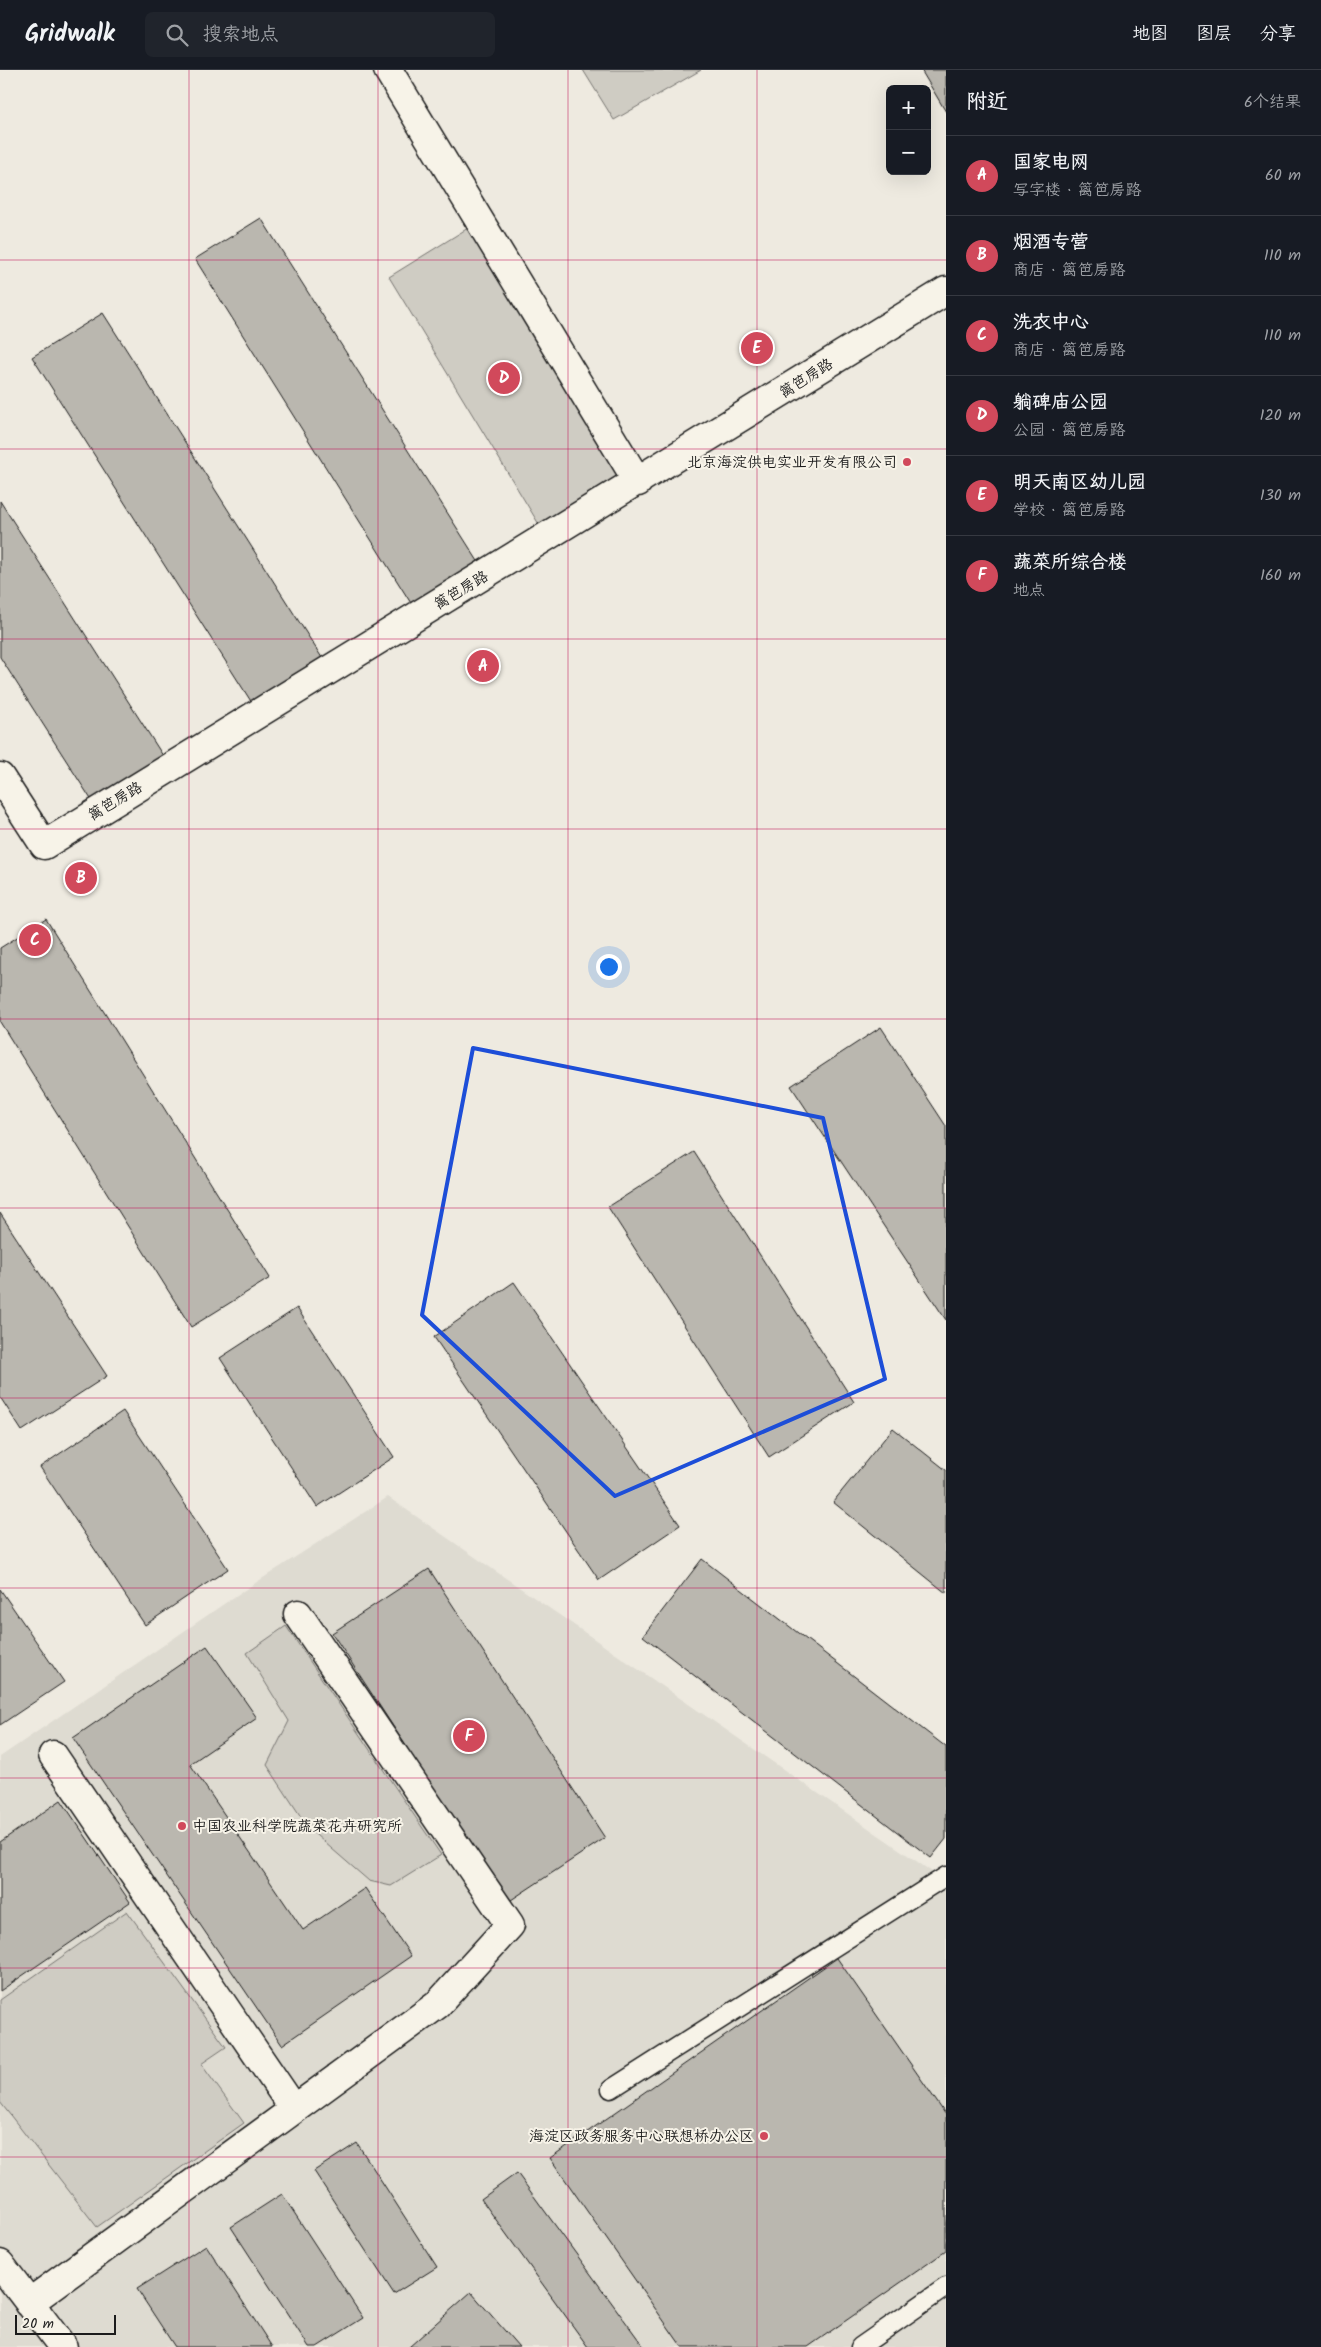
<!DOCTYPE html>
<html lang="zh">
<head>
<meta charset="utf-8">
<style>
  body { margin:0; font-family:Kalam,"LXGW WenKai TC",sans-serif; background:#20242c; color:#f1f3f6 }
  .controls { position:absolute; right:15px; top:15px; display:grid; overflow:hidden; border-radius:8px; box-shadow:0 5px 20px #0002 }
  .controls button { width:45px; height:45px; display:grid; place-items:center; padding:0; border:0; border-bottom:1px solid #363941; background:#171b24; color:#f1f3f6; font:25px sans-serif }
  .scale { position:absolute; left:15px; bottom:12px; width:101px; box-sizing:border-box; padding-left:5px; border:2px solid #1c1c1c; border-top:0; font-size:14px; line-height:18px; white-space:nowrap; color:#1c1c1c; -webkit-text-stroke:4px #f7f3e8; paint-order:stroke }
  .you { position:absolute; left:608px; top:896px; width:18px; height:18px; margin:-12px; border:4px solid #fff; border-radius:50%; background:#1a73e8; box-shadow:0 0 0 8px #1a73e833 }
  .badge { display:grid; place-items:center; width:32px; height:32px; border-radius:50%; background:#d1495b; color:#fff; font-size:16px; font-weight:700 }
  .pin { position:absolute; translate:-50% -50%; border:2px solid #fff; box-shadow:0 1px 5px #0006 }
  .list { margin:0; padding:0; list-style:none }
  h2 { display:flex; justify-content:space-between; align-items:center; height:65px; margin:0; padding:0 20px; font-size:21px }
  h2 small { font-size:16px; font-weight:400; color:#9ea1a6 }
  .list li { display:grid; grid-template-columns:32px 1fr auto; gap:15px; align-items:center; box-sizing:border-box; height:80px; padding:0 20px; border-top:1px solid #363941 }
  .list b { display:block; font-size:19px; white-space:nowrap }
  .list p { margin:0; font-size:16px; white-space:nowrap; color:#9ea1a6 }
  .list em { font-size:16px; font-style:normal; color:#9ea1a6 }
  .icon { flex:none; width:28px; height:28px; fill:none; stroke:currentColor; stroke-width:2; stroke-linecap:round; stroke-linejoin:round }
  .map { position:relative; flex:none; width:946px; height:2277px; overflow:hidden }
  header { display:flex; align-items:center; gap:30px; box-sizing:border-box; height:70px; padding:0 25px; background:#171b24; border-bottom:1px solid #363941 }
  header strong { font-size:24px }
  nav { display:flex; gap:28px; margin-inline-start:auto; font-size:18px }
  .search { width:350px; height:45px; background:#20242c; display:flex; align-items:center; gap:12px; box-sizing:border-box; padding:0 18px; border-radius:8px; color:#9ea1a6; font-size:19px }
  main { display:flex }
  aside { flex:1; background:#171b24 }
  .map>svg:first-child { display:block }
  .built { fill:#dedbd1 }
  .green { fill:#cfccc3; stroke:#767470 }
  .building { fill:#bab7af; stroke:#1c1c1c }
  .lines { fill:none; stroke-linecap:round; stroke-linejoin:round }
  .lane-casing { stroke:#1c1c1c; stroke-width:21 }
  .street-casing { stroke:#1c1c1c; stroke-width:31 }
  .lane { stroke:#f7f3e8; stroke-width:18 }
  .street { stroke:#f7f3e8; stroke-width:28 }
  .marked { fill:none; stroke:#1d4ed8; stroke-width:4; stroke-linejoin:round }
  .grid { fill:none; stroke:#c2185b; stroke-width:1; stroke-opacity:0.55 }
  .poi-dot { fill:#d1495b; stroke:#f7f3e8; stroke-width:2 }
  .labels { text-anchor:middle; stroke-width:4; stroke-linejoin:round; paint-order:stroke }
  .street-label { font-size:15px; fill:#1c1c1c; stroke:#f7f3e8 }
  .poi-label { font-size:15px; fill:#1c1c1c; stroke:#f7f3e8; text-anchor:end }
</style>
</head>
<body>
<header>
<strong>Gridwalk</strong>
<div class="search"><svg class="icon" aria-label="search" viewBox="0 0 24 24"><circle cx="10" cy="10" r="6"/><path d="M15 15l6 6"/></svg>搜索地点</div>
<nav><a>地图</a><a>图层</a><a>分享</a></nav>
</header>
<main>
<div class="map">
<svg width="946" height="2277" viewBox="0 0 946 2277">
  <rect width="100%" height="100%" fill="#eeeae0"/>
  <filter id="ink" filterUnits="userSpaceOnUse"><feTurbulence type="fractalNoise" baseFrequency=".02" numOctaves="2"/><feDisplacementMap in="SourceGraphic" scale="10" xChannelSelector="R" yChannelSelector="G"/><feConvolveMatrix kernelMatrix="1 2 1 2 8 2 1 2 1" color-interpolation-filters="sRGB"/></filter>
  <g filter="url(#ink)">
    <!-- built -->
    <path class="built" d="M388,1427L938,1806L946,1796V2277H0V1687L237,1525Z"/>
    <!-- green -->
    <path class="green" d="M583,0H701L614,50Z
      M468,158L620,409L540,456L389,207Z
      M286,1556L441,1785L391,1816L369,1811L309,1759L267,1695L289,1651L247,1583Z
      M127,1841L226,1977L201,1994L244,2053L97,2157L0,2032V1930Z"/>
    <!-- building -->
    <path class="building" d="M921,0H946V42Z
      M261,148L481,496L414,538L195,189Z
      M103,243L324,591L254,636L32,287Z
      M0,431L165,689L94,734L0,587Z
      M46,849L270,1208L191,1257L0,952V878Z
      M881,957L946,1056V1250L791,1016Z
      M694,1082L854,1332L769,1387L608,1137Z
      M0,1143L107,1306L22,1361L0,1327Z
      M514,1212L680,1455L599,1510L434,1267Z
      M297,1238L394,1387L317,1437L220,1288Z
      M123,1341L228,1499L145,1555L40,1397Z
      M893,1358L946,1400V1523L833,1432Z
      M702,1489L946,1677V1769L931,1788L643,1566Z
      M429,1499L605,1768L508,1832L332,1563Z
      M0,1519L64,1612L0,1655Z
      M207,1576L257,1648L190,1694L303,1860L365,1818L411,1886L282,1975L73,1668Z
      M61,1730L130,1832L0,1921V1772Z
      M837,1888L946,2045V2181L808,2277H682L550,2088Z
      M357,2073L437,2197L394,2224L314,2101Z
      M517,2103L644,2277H588L481,2129Z
      M282,2124L363,2248L317,2277H309L231,2157Z
      M206,2175L272,2277H175L137,2219Z
      M471,2222L519,2277H409Z"/>
    <g class="lines">
      <defs>
        <path id="lane" d="M611,2019L946,1806
          M860,2277L946,2217"/>
        <path id="street" d="M388,0L638,412
          M0,707L44,775L946,221
          M53,1685L294,2039
          M0,2194L63,2277
          M29,2233L437,1935L510,1855L298,1544"/>
      </defs>
      <!-- lane casing -->
      <use href="#lane" class="lane-casing"/>
      <!-- street casing -->
      <use href="#street" class="street-casing"/>
      <!-- lane -->
      <use href="#lane" class="lane"/>
      <!-- street -->
      <use href="#street" class="street"/>
    </g>
  </g>
  <!-- marked area -->
  <path class="marked" d="M473,978L823,1048L885,1309L615,1426L422,1245Z"/>
  <!-- grid -->
  <path class="grid" d="M189,0V2277M378,0V2277M568,0V2277M757,0V2277M0,190H946M0,379H946M0,569H946M0,759H946M0,949H946M0,1138H946M0,1328H946M0,1518H946M0,1708H946M0,1898H946M0,2087H946"/>
  <!-- markers -->
  <g class="poi-dot">
    <circle cx="907" cy="392" r="5"/>
    <circle cx="182" cy="1756" r="5"/>
    <circle cx="764" cy="2066" r="5"/>
  </g>
  <g class="labels">
    <!-- street labels -->
    <g class="street-label">
      <text transform="translate(806 308) rotate(-32)" y="5">篱笆房路</text>
      <text transform="translate(461 520) rotate(-31)" y="5">篱笆房路</text>
      <text transform="translate(115 731) rotate(-31)" y="5">篱笆房路</text>
    </g>
    <!-- poi labels -->
    <g class="poi-label">
      <text x="897" y="397">北京海淀供电实业开发有限公司</text>
      <text x="192" y="1761" text-anchor="start">中国农业科学院蔬菜花卉研究所</text>
      <text x="754" y="2071">海淀区政务服务中心联想桥办公区</text>
    </g>
  </g>
</svg>
<div class="controls">
<button>+</button>
<button>−</button>
</div>
<div class="scale">20 m</div>
<div class="you"></div>
<div class="pin badge" style="left:483px;top:596px">A</div>
<div class="pin badge" style="left:81px;top:808px">B</div>
<div class="pin badge" style="left:35px;top:870px">C</div>
<div class="pin badge" style="left:504px;top:308px">D</div>
<div class="pin badge" style="left:757px;top:278px">E</div>
<div class="pin badge" style="left:469px;top:1666px">F</div>
</div>
<aside>
<h2>附近<small>6个结果</small></h2>
<ul class="list">
<li><span class="badge">A</span><div><b>国家电网</b><p>写字楼 · 篱笆房路</p></div><em>60 m</em></li>
<li><span class="badge">B</span><div><b>烟酒专营</b><p>商店 · 篱笆房路</p></div><em>110 m</em></li>
<li><span class="badge">C</span><div><b>洗衣中心</b><p>商店 · 篱笆房路</p></div><em>110 m</em></li>
<li><span class="badge">D</span><div><b>躺碑庙公园</b><p>公园 · 篱笆房路</p></div><em>120 m</em></li>
<li><span class="badge">E</span><div><b>明天南区幼儿园</b><p>学校 · 篱笆房路</p></div><em>130 m</em></li>
<li><span class="badge">F</span><div><b>蔬菜所综合楼</b><p>地点</p></div><em>160 m</em></li>
</ul>
</aside>
</main>
</body>
</html>
